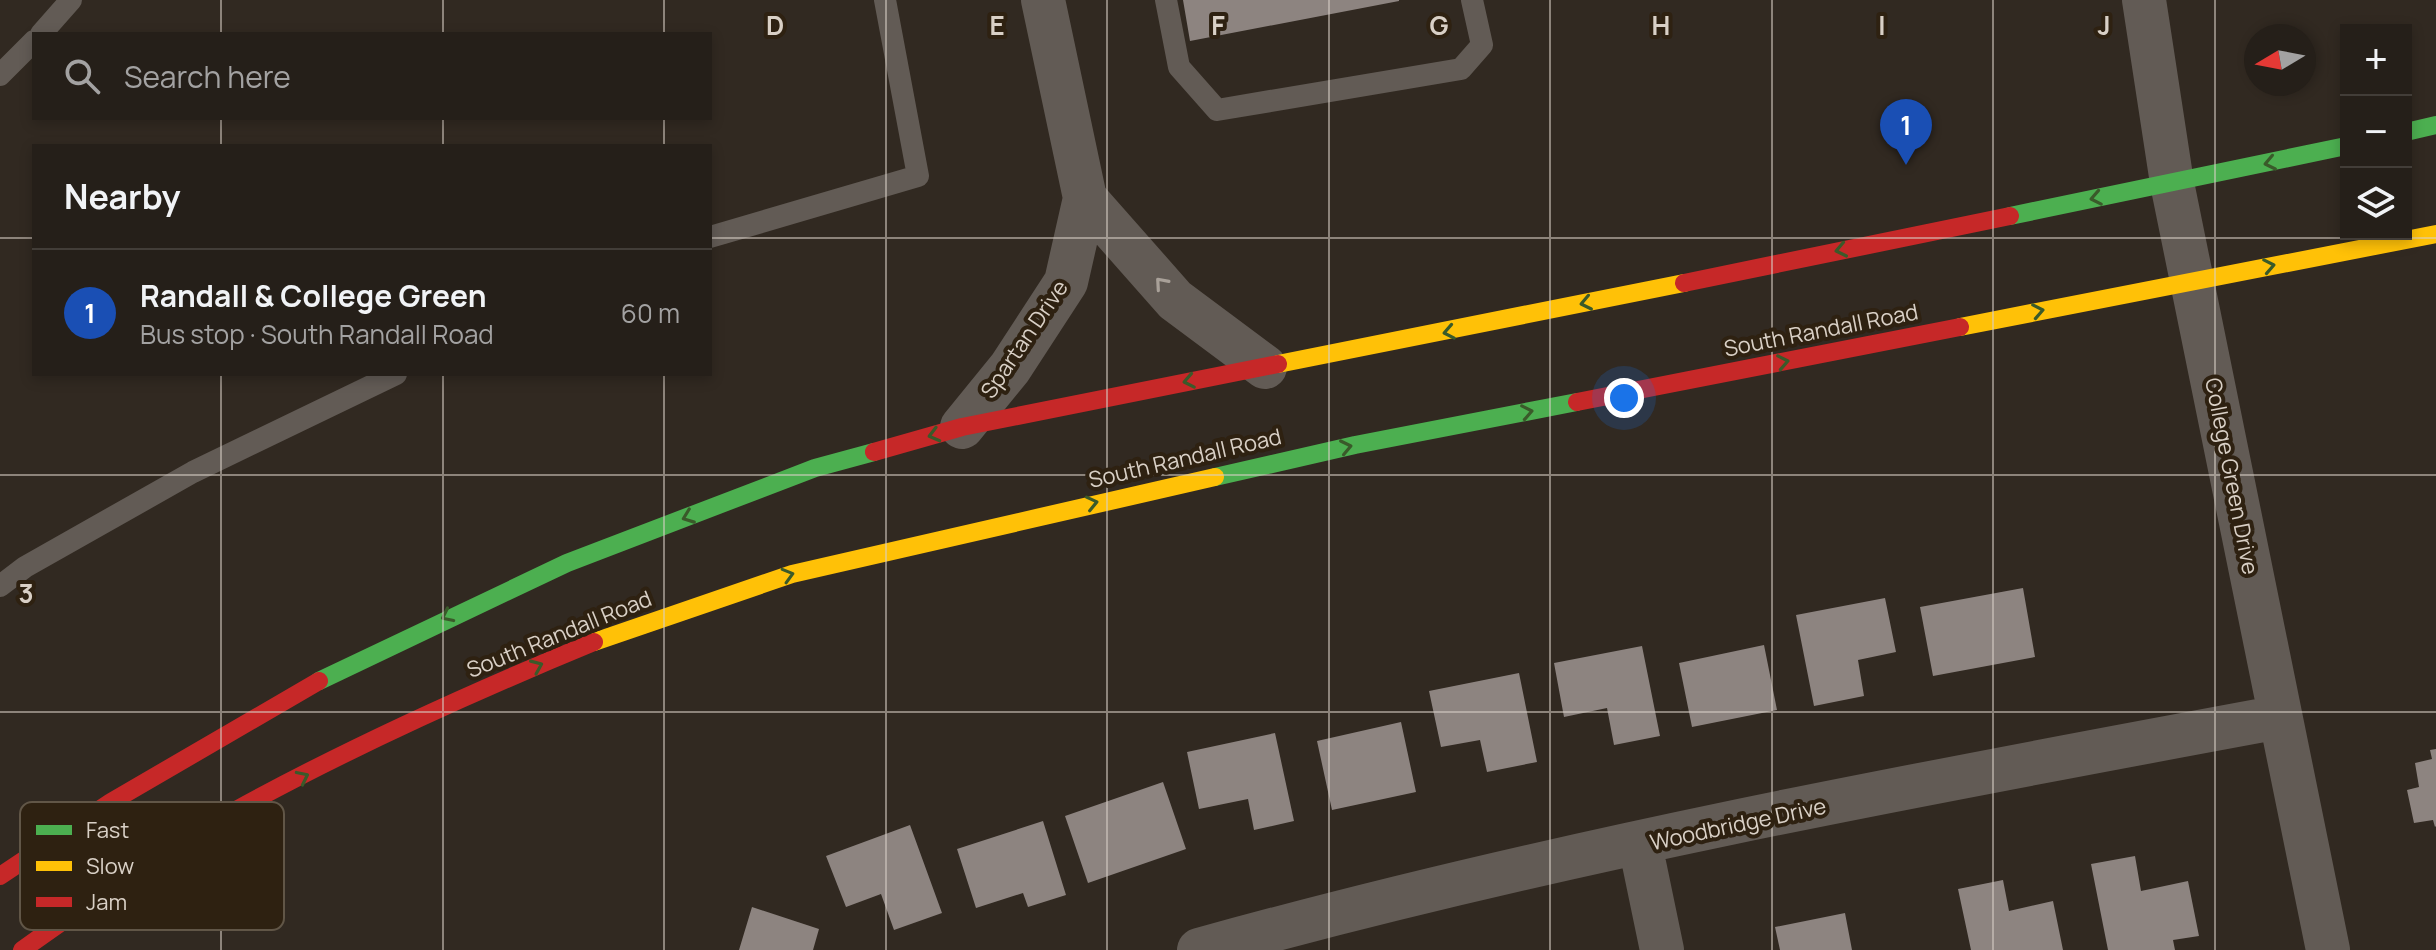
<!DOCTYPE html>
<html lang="en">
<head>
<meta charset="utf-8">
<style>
  body { margin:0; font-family:Manrope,sans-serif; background:#312c26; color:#f1f3f6 }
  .controls { position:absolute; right:24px; top:24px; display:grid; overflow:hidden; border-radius:0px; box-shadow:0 4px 12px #0003 }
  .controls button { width:72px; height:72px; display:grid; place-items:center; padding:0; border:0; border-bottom:2px solid #423d38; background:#251f19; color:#f1f3f6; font:40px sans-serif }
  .compass { position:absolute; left:2244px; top:24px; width:72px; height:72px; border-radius:50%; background:#251f19; box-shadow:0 4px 12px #0003; rotate:260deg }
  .you { position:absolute; left:1624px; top:398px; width:28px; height:28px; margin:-20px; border:6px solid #fff; border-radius:50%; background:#1a73e8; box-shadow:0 0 0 12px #1a73e833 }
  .badge { display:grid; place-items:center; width:52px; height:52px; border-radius:50%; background:#8bbbb9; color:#fff; font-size:26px; font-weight:700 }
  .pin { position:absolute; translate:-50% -66px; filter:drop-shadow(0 2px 4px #0008) }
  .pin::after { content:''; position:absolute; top:42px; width:28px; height:24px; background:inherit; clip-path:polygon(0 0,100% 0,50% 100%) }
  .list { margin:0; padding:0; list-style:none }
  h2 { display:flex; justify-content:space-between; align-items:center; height:104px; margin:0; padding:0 32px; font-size:34px }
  h2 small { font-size:26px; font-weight:400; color:#a3a2a2 }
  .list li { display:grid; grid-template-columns:52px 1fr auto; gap:24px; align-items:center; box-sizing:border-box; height:128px; padding:0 32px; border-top:2px solid #423d38 }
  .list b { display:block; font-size:30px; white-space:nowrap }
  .list p { margin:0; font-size:26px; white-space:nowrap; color:#a3a2a2 }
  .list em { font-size:26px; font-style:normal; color:#a3a2a2 }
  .icon { flex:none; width:44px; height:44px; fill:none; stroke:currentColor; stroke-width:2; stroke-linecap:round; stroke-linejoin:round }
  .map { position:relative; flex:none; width:2436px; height:950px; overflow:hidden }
  .search { position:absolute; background:#251f19; box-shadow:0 4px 12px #0003; left:32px; top:32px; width:680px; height:88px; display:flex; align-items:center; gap:20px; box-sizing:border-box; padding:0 28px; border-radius:0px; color:#a3a2a2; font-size:30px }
  .panel { position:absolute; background:#251f19; box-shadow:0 4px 12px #0003; left:32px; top:144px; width:680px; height:232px; border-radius:0px }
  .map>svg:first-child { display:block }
  .building { fill:#8d8480 }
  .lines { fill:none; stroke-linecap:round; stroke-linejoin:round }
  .lane { stroke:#625b55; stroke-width:22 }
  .street { stroke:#625b55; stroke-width:44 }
  .fast { stroke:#4caf50; stroke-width:18 }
  .slow { stroke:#ffc107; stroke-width:18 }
  .jam { stroke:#c62828; stroke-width:18 }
  .oneway { stroke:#3a5a2a }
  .oneway2 { stroke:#a9a199 }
  .grid { fill:none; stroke:#d9d0c6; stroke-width:2; stroke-opacity:0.55 }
  .labels { text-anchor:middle; stroke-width:8; stroke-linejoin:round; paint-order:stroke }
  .street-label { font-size:22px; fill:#d9d0c6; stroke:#2e2111 }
  .key { fill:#2e2111; stroke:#615647; stroke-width:2 }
  .key-label { font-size:22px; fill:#d9d0c6 }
  .grid-label { font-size:26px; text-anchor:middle; font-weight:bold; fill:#d9d0c6; stroke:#2e2111; stroke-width:8; stroke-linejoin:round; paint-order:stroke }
</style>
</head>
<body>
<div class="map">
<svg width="2436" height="950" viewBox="0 0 2436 950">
  <rect width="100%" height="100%" fill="#312921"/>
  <!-- building -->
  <path class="building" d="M1183,0H1399V1L1190,41Z
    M2023,588L2035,657L1933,676L1920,607Z
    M1885,598L1896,652L1858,660L1864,696L1814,706L1796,615Z
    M1764,645L1777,710L1692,727L1679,663Z
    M1642,646L1660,736L1614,745L1607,708L1564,717L1554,663Z
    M1519,673L1537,762L1487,772L1480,740L1441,747L1429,691Z
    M1401,722L1416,792L1332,810L1317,741Z
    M1275,733L1294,821L1254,830L1248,799L1199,809L1187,752Z
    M2436,749V826L2435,827L2433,820L2414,823L2407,790L2419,787L2415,763L2432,759L2430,750Z
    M1163,782L1186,849L1088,883L1065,816Z
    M1043,821L1066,895L1028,907L1023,893L976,908L957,849Z
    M910,825L942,913L894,930L881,894L846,907L826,856Z
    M2135,856L2141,891L2188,881L2199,936L2173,940L2175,950H2108L2091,864Z
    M2003,880L2009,911L2053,901L2063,950H1971L1958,889Z
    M752,907L819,929L813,950H739Z
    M1845,913L1852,950H1780L1775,927Z"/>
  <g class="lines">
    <!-- lane -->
    <path class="lane" d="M1166,0L1179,67L1217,110L1461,69L1482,45L1472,0
      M41,34L71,0
      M0,75L34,41
      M710,237L918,176L885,0
      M0,586L25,567L193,472L396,374"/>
    <!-- street -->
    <path class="street" d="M2144,0L2172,183L2328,950
      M1085,198L1175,300L1265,367
      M962,427L1010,368L1066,282L1085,198L1043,0
      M1640,844L1662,950
      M1199,950C1554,851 1918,784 2280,717"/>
    <!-- fast -->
    <path class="fast" d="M2406,132L2436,125
      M2010,216L2346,146
      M1215,477L1355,445L1577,402
      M319,681L567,563L815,468L874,452"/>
    <!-- slow -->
    <path class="slow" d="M1960,327L2436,234
      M1278,364L1684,283
      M594,642L792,574L1215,477"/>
    <!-- jam -->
    <path class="jam" d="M1684,283L2010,216
      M1577,402L1960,327
      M874,452L962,427L1278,364
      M0,876L111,802L319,681
      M22,950C91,901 162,851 236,810C349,748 475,691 594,642"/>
  </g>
  <!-- one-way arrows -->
  <defs><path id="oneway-chevron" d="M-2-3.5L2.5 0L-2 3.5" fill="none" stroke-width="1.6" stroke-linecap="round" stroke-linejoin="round" transform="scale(2)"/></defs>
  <g class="oneway">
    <use href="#oneway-chevron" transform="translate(2270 163) rotate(168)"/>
    <use href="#oneway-chevron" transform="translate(2096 198) rotate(169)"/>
    <use href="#oneway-chevron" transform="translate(1841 250) rotate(168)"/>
    <use href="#oneway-chevron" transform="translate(2269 266) rotate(-11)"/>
    <use href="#oneway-chevron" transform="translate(1586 303) rotate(168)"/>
    <use href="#oneway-chevron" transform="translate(2038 311) rotate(-11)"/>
    <use href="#oneway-chevron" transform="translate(1449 332) rotate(169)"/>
    <use href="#oneway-chevron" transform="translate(1783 362) rotate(-11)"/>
    <use href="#oneway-chevron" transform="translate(1189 381) rotate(169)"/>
    <use href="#oneway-chevron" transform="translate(1527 412) rotate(-11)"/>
    <use href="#oneway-chevron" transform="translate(934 435) rotate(165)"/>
    <use href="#oneway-chevron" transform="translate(1346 447) rotate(-12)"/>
    <use href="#oneway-chevron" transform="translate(1092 503) rotate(-13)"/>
    <use href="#oneway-chevron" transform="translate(688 517) rotate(159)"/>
    <use href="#oneway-chevron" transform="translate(788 575) rotate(-16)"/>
    <use href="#oneway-chevron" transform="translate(447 616) rotate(154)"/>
    <use href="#oneway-chevron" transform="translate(537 666) rotate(-23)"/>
    <use href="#oneway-chevron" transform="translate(303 777) rotate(-26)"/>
  </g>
  <use class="oneway2" href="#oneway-chevron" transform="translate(1161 283) rotate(-131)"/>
  <!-- grid -->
  <path class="grid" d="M221,0V34M443,0V34M664,0V34M886,0V950M1107,0V950M1329,0V950M1550,0V950M1772,0V950M1993,0V950M2215,0V950M221,118V146M443,118V146M664,118V146M0,238H34M710,238H2436M221,374V950M443,374V950M664,374V950M0,475H2436M0,712H2436"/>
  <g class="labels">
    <!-- street labels -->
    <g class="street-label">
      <text transform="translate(1821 330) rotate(-11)" y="8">South Randall Road</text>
      <text transform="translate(1024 339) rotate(-56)" y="8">Spartan Drive</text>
      <text transform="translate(1185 458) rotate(-13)" y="8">South Randall Road</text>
      <text transform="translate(2232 476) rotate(79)" y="8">College Green Drive</text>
      <text transform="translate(559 634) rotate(-22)" y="8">South Randall Road</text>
      <text transform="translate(1738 824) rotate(-12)" y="8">Woodbridge Drive</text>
    </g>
  </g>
  <!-- legend -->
  <rect x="20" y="802" width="264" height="128" rx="12" class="key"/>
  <rect x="36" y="825" width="36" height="10" fill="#4caf50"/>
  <rect x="36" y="861" width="36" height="10" fill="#ffc107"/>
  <rect x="36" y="897" width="36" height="10" fill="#c62828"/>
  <g class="key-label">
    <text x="86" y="838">Fast</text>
    <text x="86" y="874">Slow</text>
    <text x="86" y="910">Jam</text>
  </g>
  <g class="grid-label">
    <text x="775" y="35">D</text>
    <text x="997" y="35">E</text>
    <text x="1218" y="35">F</text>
    <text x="1439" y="35">G</text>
    <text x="1661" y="35">H</text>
    <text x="1882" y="35">I</text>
    <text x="2104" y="35">J</text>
    <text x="26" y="603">3</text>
  </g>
</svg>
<div class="controls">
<button>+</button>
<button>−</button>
<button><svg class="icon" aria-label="layers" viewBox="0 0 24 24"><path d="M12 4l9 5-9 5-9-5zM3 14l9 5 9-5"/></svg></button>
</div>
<svg class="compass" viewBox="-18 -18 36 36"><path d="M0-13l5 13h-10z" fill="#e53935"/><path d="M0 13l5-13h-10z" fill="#a3a2a2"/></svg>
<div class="you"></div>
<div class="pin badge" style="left:1906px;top:165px;background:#1a4fb4">1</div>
<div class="search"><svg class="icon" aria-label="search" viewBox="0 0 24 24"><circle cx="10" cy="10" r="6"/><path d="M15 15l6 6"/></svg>Search here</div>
<section class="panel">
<h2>Nearby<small></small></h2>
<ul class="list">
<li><span class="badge" style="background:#1a4fb4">1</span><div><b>Randall &amp; College Green</b><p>Bus stop · South Randall Road</p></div><em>60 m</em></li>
</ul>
</section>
</div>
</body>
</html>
